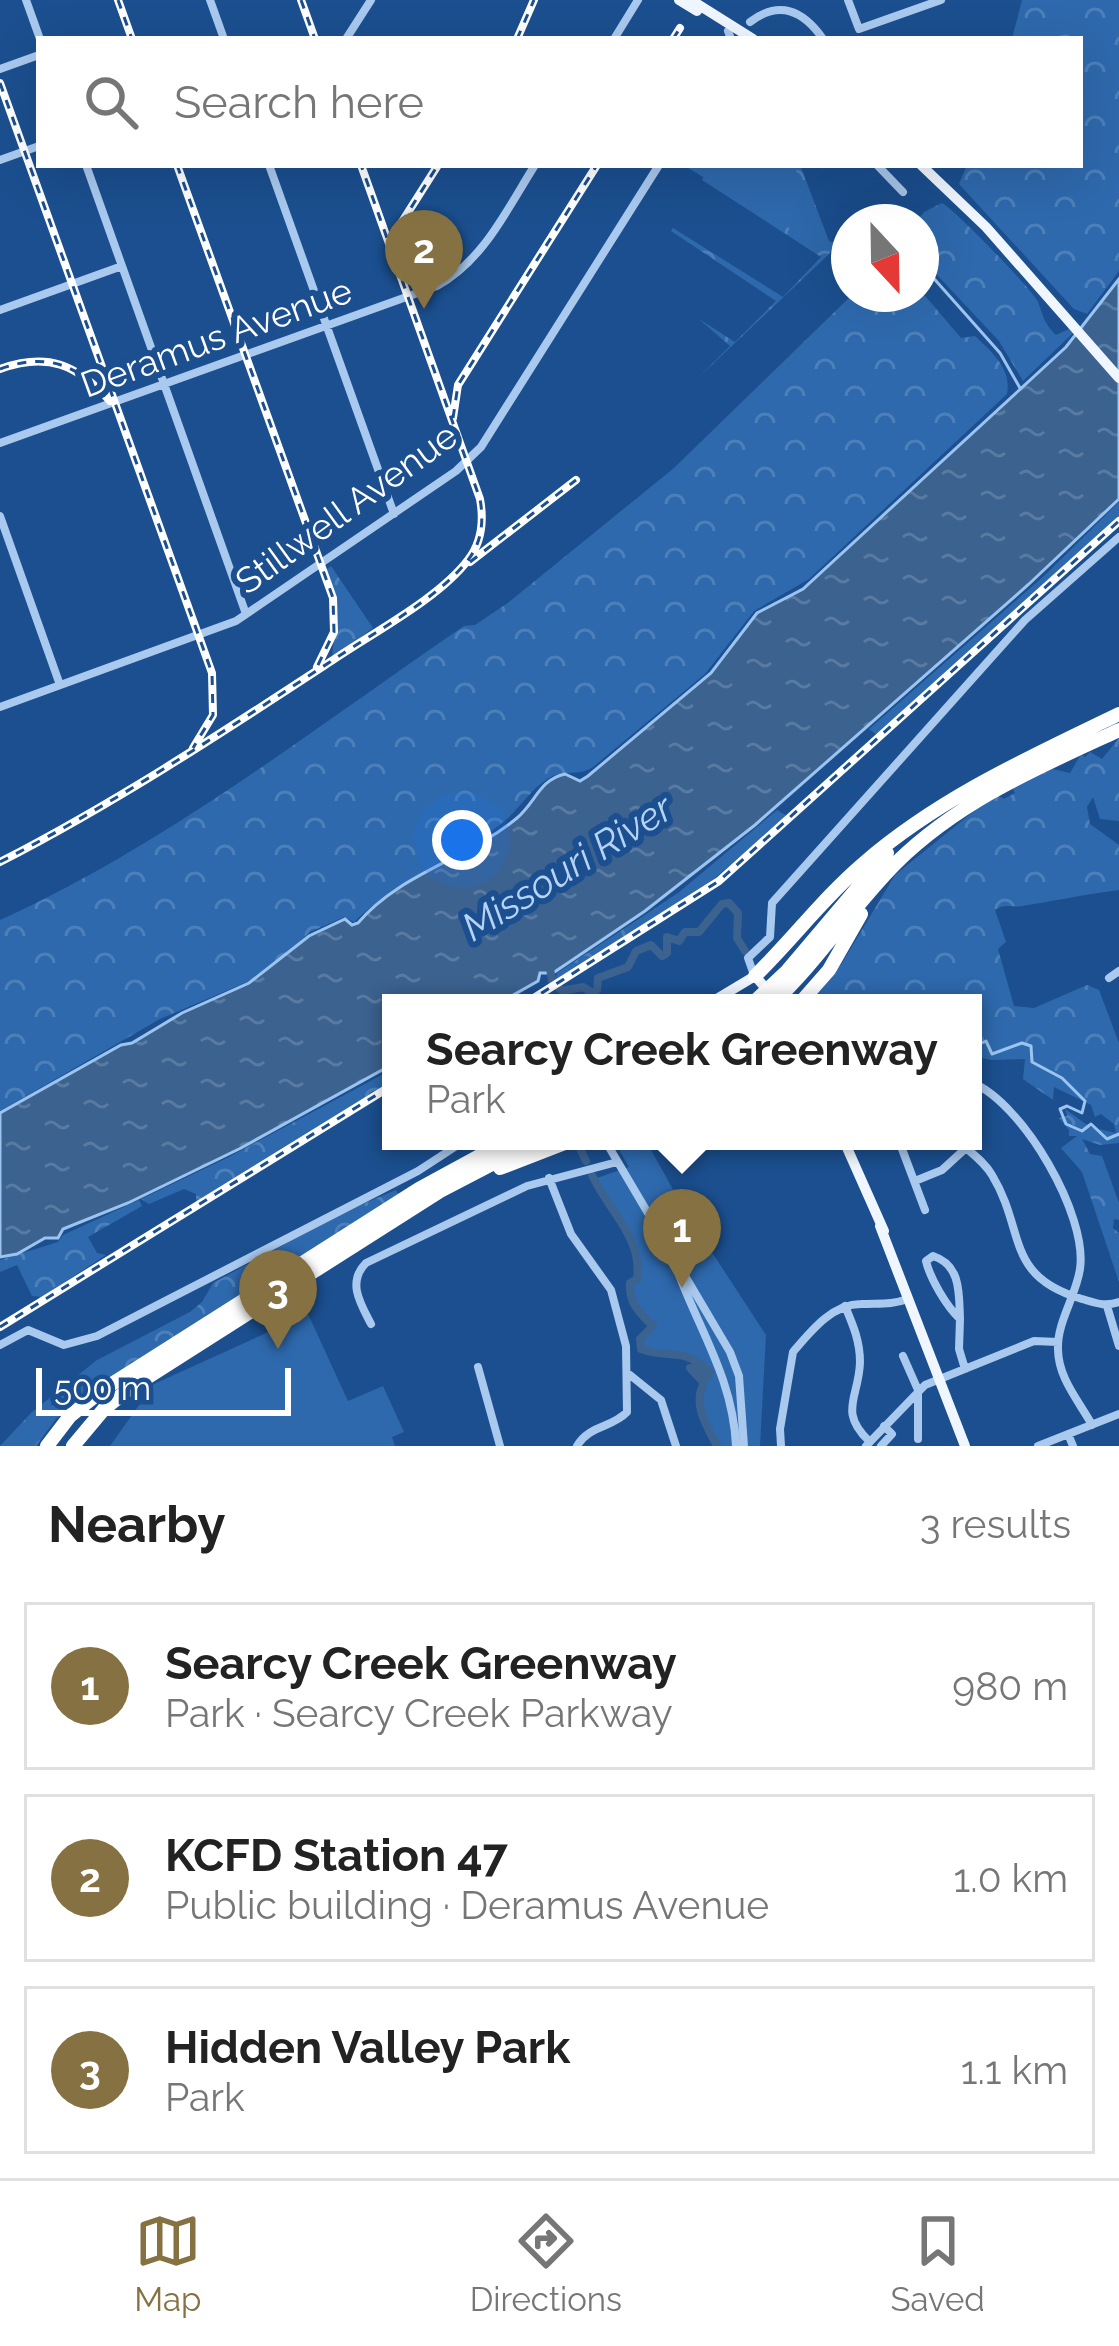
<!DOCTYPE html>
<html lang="en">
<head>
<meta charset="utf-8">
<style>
  body { margin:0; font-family:Raleway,sans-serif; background:#f6f6f6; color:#222 }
  .compass { position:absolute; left:831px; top:204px; width:108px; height:108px; border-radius:50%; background:#fff; box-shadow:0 12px 48px #0002; rotate:158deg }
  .scale { position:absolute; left:36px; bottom:30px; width:255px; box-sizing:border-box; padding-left:12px; border:6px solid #fff; border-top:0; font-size:33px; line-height:42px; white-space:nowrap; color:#fff; -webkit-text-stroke:9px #1b4f8f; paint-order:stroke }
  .you { position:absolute; left:462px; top:840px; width:42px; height:42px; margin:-30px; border:9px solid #fff; border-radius:50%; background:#1a73e8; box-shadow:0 0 0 18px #1a73e833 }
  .badge { display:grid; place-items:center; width:78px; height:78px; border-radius:50%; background:#857141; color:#fff; font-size:39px; font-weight:700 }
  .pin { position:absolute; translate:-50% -99px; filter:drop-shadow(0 3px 6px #0008) }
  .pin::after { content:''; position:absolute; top:63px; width:42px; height:36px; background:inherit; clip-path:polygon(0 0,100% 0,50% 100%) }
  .popup { position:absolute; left:382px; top:994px; width:600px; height:156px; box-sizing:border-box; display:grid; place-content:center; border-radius:0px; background:#fff; filter:drop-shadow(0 3px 9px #0005); font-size:39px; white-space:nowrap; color:#767676 }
  .popup b { font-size:45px; color:#222 }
  .popup::after { content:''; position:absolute; left:50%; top:100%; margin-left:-24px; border:24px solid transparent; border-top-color:#fff }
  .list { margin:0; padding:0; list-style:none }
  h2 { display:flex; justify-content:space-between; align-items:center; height:156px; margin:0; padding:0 48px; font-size:51px }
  h2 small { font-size:39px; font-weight:400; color:#767676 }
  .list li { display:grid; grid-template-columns:78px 1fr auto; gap:36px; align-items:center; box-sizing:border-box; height:168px; margin:0 24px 24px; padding:0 24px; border:3px solid #e0e0e0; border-radius:0px }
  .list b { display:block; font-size:45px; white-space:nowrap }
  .list p { margin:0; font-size:39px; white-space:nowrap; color:#767676 }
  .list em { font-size:39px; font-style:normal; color:#767676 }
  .icon { flex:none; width:66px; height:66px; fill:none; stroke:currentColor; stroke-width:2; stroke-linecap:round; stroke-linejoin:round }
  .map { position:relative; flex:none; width:1119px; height:1446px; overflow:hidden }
  .search { position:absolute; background:#fff; box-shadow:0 12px 48px #0002; left:36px; right:36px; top:36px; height:132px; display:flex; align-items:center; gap:30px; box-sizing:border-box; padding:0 42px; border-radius:0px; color:#767676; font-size:45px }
  .sheet { height:732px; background:#fff }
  nav { display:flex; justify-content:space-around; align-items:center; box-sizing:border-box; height:168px; border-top:3px solid #e0e0e0; background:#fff; font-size:33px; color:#767676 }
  nav a { display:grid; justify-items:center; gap:6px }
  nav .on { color:#857141 }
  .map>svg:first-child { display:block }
  .green { fill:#2e69ad }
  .forest { fill:url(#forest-crowns) }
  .water { fill:url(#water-ripples); stroke:#9cc4f0; stroke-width:3 }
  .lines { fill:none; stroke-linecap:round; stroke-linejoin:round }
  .stream { stroke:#9cc4f0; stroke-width:3 }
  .river { stroke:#3c6290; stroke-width:8 }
  .minor { stroke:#a9c9ee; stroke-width:8 }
  .major { stroke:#f0f6ff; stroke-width:10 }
  .highway { stroke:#fff; stroke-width:14 }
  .rail-casing { stroke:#fff; stroke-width:8 }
  .rail { stroke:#1b4f8f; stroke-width:3; stroke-dasharray:9; stroke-linecap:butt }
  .labels { text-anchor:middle; stroke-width:12; stroke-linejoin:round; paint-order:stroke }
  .street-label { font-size:36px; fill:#fff; stroke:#1b4f8f }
  .water-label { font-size:39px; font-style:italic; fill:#b5d3f5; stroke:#1b4f8f }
</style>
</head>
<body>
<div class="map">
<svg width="1119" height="1446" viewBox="0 0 1119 1446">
  <defs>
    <pattern id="forest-crowns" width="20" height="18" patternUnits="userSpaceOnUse" patternTransform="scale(3)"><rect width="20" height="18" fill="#2e69ad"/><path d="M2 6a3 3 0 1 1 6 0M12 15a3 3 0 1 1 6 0" fill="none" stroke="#4d80b9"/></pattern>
    <pattern id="water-ripples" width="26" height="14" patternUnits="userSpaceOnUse" patternTransform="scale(3)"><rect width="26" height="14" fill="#3c6290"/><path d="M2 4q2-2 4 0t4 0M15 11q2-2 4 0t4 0" fill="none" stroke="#597aa1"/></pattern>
  </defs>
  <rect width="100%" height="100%" fill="#1b4f8f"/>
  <!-- green -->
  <path class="green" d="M683,165H794L825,246L823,249Z
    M614,1141H646L685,1211L766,1335L760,1446H717L699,1403L703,1383L690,1368L698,1367L708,1376L710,1372C682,1345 670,1359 641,1349L640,1339L653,1326C640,1315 628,1302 630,1283L637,1278C643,1237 609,1214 594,1179L629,1167Z
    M308,1314L348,1401L383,1386L404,1432L392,1437L395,1446H110L154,1384Z"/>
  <!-- forest -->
  <path class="forest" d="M1022,0H1119V271L1087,314L1074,309L959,184L967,165H1080V39H1012Z
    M794,165H800L829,241L837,244L828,255L697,379L730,346L699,319L735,342L776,301L671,231L673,228L783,297L821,257L702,180L704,176L823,249Z
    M942,203C955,210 1033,290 1038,302C1044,317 1043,322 1056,335L1069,329L1073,333L1023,381L999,341L925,262L921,253V222H916L924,212Z
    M921,291L961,338L975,336C992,352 1012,369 1007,394L809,579L754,611L705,674L593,767C577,777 564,769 549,778C530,789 519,810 502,823C454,860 398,880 354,922L344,917L310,932L277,962L247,982L160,1019L0,1111V920C164,846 316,727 464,626L475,625L509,602L674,468L853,294H921Z
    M1119,502V518L877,735L869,729L1044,576Z
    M331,566L373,628L332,658L337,604L326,570Z
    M1119,738V821L1100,819L1093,797L1087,807L1090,824L1119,845V890C1086,894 1054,901 1022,906C1010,908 1005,903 995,910L1006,942L998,949L1014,1006L1034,1008L1087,985L1099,990L1119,1043V1143L1100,1145L1082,1139L1090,1154L1102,1156L1119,1203V1220L1114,1219L1113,1228L1119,1233V1282L1082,1172L1061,1148L1077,1136H1069V1130L1059,1118L1067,1116L1065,1109L1090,1127L1116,1133L1114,1124L1101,1114L1095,1117L1091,1105L1054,1087L1053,1100L1023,1079L1025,1059L991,1060L973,1056V1003H810L842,963L895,875L995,794L1004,799L1015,793L1012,787L1052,769L1070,773L1081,754L1085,757L1090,752L1102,759Z
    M777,810L787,816L688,901L555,981L557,973L678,893Z
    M391,1070V1084L196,1202V1194L184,1189L149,1204L141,1199L229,1157Z
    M396,1190L399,1195L82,1397L56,1419L36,1446H0L32,1412L97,1360L190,1312L202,1302L213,1283L346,1211Z
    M139,1200L142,1206L88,1237L97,1253L106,1255L42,1297L32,1296L17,1265L0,1272V1260L58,1242L63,1235Z"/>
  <!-- water -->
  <path class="water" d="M1119,279V499L1029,584L755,825L645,911L553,973H540L538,981L499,1003H391V1065L241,1148L128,1203L63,1229L58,1238H45L17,1254L0,1257V1113L121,1045L132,1043L182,1013L249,983L309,936L345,919L352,925L358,923C400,873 468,859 517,818C536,802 539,780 565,774L580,781L588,776L711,673L757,613L803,589L1066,347Z"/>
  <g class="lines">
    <!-- stream -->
    <path class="stream" d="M921,264L1000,353L1020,388
      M973,1047L986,1041L992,1054L1022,1043L1031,1046L1032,1062L1062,1078L1085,1101L1082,1113L1067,1106L1060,1109L1066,1124L1082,1131L1091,1124L1107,1139L1119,1134"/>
    <!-- river -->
    <path class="river" d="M550,968L552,981L562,991L583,987L591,992L597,990L598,978L628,967L636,951L651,945L662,956L667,953V937L679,941L685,932H699L722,904L729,903L738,913L737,938L745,951
      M578,1144L586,1161
      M592,1175C608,1211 643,1237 637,1279L630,1283C628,1302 640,1314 653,1326L640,1339L641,1349C670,1360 681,1345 710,1372L708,1376L698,1367L690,1368L704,1383C692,1404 707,1427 717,1446"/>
    <!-- minor -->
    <path class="minor" d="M26,0L40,39
      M210,0L224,39
      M848,0L859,29L941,0
      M750,22C779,0 803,10 823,39
      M728,31L731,39
      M346,39L371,0
      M614,39L638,0
      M0,69L39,55
      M0,160L39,146
      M86,165L246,614
      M269,165L394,514
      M877,165L903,192
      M0,310L122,266
      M0,443L437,286C484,260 507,209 535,165
      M0,516L60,685
      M0,707L236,621L456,471L481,447L659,165
      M754,975L748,958L770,937L772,903L1025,620L1119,537
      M1109,978L1119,971
      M973,1083C1023,1104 1088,1215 1080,1269C1076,1296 1057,1322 1058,1349C1058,1378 1079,1401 1092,1425
      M899,1141L925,1210
      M958,1141C970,1152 984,1161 992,1175C1026,1231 1004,1276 1082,1299C1096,1303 1105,1307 1119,1302
      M606,1142L730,1352L739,1376L744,1446
      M549,1178L571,1234L611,1290L626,1346L627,1412C612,1428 589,1425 577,1446
      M915,1181L942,1170L966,1148
      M933,1256C961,1265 959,1293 960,1319C946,1306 930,1278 926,1261Z
      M675,1264C697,1327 733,1377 736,1446
      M845,1306C853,1325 860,1341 860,1362C859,1398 838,1411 869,1441
      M1107,1306L1119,1346
      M960,1319L959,1349L965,1369
      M371,1324C360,1303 347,1282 366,1263L527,1186L617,1162
      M0,1345L28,1330L64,1345L97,1336L418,1171L464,1141
      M903,1356L918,1390V1439
      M478,1367L500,1446
      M630,1375L661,1400L676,1446
      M1068,1434L1073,1446
      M781,1446L780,1429L793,1352C811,1331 832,1304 861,1304C879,1303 891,1305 908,1299
      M866,1446L925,1385L1034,1341L1058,1342
      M881,1446L892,1434L884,1426
      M1038,1446L1119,1414"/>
    <!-- major -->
    <path class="major" d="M679,0L697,11
      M691,0L753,39
      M921,165L986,227L1119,378
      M710,1003L755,976L770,993
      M606,1141V1142
      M844,1141L884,1231
      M880,1226L965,1446"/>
    <!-- highway -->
    <path class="highway" d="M755,976C792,940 824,897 864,863C939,798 1030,757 1119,714
      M753,1003L787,971L887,853
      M773,1003C819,960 852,907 896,863C960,800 1039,767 1119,730
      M800,1003L829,970L861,914
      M500,1168L570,1141
      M47,1446L70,1416L101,1391L419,1189L507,1141
      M73,1446L104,1409L129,1389L440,1191L536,1141"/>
    <defs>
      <path id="rail" d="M118,0L132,39
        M301,0L315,39
        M517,39L534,0
        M673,39L680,28
        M0,83L212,673L213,715L193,748
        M177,165L333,598L334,632L317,667
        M395,258L400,225L438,165
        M0,369C47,352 77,364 110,401
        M453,418L458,385L597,165
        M470,562L576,480
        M0,862C117,802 226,730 336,658C376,631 439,598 468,560C482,542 484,521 480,499L361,165
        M526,1003L719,881L1119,521
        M0,1327L391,1086"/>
    </defs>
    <!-- rail casing -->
    <use href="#rail" class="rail-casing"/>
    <!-- rail -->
    <use href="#rail" class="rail"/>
  </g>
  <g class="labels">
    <!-- street labels -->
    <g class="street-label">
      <text transform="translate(216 337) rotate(-20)" y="13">Deramus Avenue</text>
      <text transform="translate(346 508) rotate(-36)" y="13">Stillwell Avenue</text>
    </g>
    <!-- water labels -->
    <g class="water-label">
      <text transform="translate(567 867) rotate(-32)" y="14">Missouri River</text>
    </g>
  </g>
</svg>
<svg class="compass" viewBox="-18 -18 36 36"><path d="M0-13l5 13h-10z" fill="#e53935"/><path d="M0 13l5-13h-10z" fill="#767676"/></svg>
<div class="scale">500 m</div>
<div class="you"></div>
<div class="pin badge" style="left:682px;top:1288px">1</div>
<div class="popup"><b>Searcy Creek Greenway</b>Park</div>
<div class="pin badge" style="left:424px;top:309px">2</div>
<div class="pin badge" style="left:278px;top:1349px">3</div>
<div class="search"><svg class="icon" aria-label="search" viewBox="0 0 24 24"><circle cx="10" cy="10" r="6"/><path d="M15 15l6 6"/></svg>Search here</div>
</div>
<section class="sheet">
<h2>Nearby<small>3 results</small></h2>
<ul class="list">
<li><span class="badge">1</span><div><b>Searcy Creek Greenway</b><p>Park · Searcy Creek Parkway</p></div><em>980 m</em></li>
<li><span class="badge">2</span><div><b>KCFD Station 47</b><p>Public building · Deramus Avenue</p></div><em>1.0 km</em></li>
<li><span class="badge">3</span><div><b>Hidden Valley Park</b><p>Park</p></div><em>1.1 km</em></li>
</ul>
</section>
<nav>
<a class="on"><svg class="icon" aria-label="map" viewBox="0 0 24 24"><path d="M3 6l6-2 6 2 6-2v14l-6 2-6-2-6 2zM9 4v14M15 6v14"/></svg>Map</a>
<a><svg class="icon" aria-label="directions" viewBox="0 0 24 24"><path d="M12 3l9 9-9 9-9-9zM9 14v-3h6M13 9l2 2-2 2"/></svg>Directions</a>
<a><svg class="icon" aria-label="saved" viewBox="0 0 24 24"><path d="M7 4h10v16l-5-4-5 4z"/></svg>Saved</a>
</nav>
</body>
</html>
